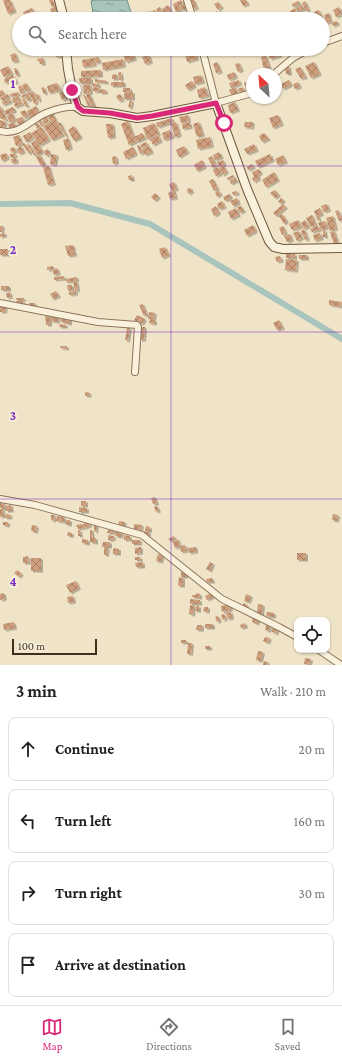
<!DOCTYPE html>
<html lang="en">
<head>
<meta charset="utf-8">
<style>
  body { margin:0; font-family:"Crimson Pro",serif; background:#f6f6f6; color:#202124 }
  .controls { position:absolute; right:12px; bottom:12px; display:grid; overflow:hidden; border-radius:8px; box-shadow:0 1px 3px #0004 }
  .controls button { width:36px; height:36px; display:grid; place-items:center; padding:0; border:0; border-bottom:1px solid #e0e0e0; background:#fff; color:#202124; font:20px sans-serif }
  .compass { position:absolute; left:246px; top:68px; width:36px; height:36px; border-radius:50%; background:#fff; box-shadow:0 1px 3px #0004; rotate:334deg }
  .scale { position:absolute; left:12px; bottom:10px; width:85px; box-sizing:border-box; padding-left:4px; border:2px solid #3d2e20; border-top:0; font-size:11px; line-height:14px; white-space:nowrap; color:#3d2e20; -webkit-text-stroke:3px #f7eed8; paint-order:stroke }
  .stop { position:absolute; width:12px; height:12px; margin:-9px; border:3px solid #db2777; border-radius:50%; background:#fff }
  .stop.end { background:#db2777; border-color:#fff; box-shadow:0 1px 4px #0008 }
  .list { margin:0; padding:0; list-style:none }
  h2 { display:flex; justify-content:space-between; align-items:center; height:52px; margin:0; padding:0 16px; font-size:17px }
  h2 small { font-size:13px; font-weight:400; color:#757577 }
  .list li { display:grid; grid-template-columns:26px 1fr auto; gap:12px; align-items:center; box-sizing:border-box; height:64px; margin:0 8px 8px; padding:0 8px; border:1px solid #e0e0e0; border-radius:8px }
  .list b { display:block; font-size:15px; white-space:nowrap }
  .list em { font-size:13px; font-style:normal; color:#757577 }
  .icon { flex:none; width:22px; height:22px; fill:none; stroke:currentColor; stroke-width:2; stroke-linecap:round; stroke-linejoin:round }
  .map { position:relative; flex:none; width:342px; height:665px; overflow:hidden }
  .search { position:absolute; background:#fff; box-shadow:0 1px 3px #0004; left:12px; right:12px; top:12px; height:44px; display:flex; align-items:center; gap:10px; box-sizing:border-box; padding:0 14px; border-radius:22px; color:#757577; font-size:15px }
  .sheet { height:340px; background:#fff }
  nav { display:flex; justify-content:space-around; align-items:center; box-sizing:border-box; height:56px; border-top:1px solid #e0e0e0; background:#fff; font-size:11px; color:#757577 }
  nav a { display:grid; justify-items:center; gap:2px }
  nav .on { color:#db2777 }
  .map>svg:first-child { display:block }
  .water { fill:url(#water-ripples); stroke:#6f938a }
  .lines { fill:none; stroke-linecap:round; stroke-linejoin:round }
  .canal { stroke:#a9c4bc; stroke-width:6 }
  .building { fill:url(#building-cross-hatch); filter:url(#shadow) }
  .minor-casing { stroke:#8d765c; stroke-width:8 }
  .secondary-casing { stroke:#6f573f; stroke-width:10 }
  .minor { stroke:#faf1dc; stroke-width:6 }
  .secondary { stroke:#faf1dc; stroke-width:8 }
  .route { stroke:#db2777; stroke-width:5 }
  .grid { fill:none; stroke:#7b2cbf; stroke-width:1; stroke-opacity:0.55 }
  .grid-label { font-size:13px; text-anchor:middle; font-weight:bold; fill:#7b2cbf; stroke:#f7eed8; stroke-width:4; stroke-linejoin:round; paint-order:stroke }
</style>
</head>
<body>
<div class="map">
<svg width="342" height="665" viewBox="0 0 342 665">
  <defs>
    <pattern id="water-ripples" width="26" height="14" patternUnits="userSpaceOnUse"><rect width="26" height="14" fill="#a9c4bc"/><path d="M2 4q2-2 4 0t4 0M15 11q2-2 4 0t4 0" fill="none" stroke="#8ba098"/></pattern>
    <pattern id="building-cross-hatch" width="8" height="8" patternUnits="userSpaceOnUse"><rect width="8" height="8" fill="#cf9f7d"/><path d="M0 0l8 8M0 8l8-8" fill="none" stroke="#a98266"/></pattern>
    <filter id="shadow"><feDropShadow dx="2" dy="1.5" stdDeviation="0" flood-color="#0004"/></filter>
  </defs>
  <rect width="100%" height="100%" fill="#f0e4c8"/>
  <!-- water -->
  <path class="water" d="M94,0H127L133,18L94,19L91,1Z"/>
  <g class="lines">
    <!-- canal -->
    <path class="canal" d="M0,204L70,203L150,224L342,339"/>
  </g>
  <!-- building -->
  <path class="building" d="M3,0H10L15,11L8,14Z
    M49,0H53L55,6L52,7Z
    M181,0L183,3L179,5L181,10L176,12L173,4Z
    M191,0H194L197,8L193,9Z
    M240,0H246L248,4L243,6Z
    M298,1L300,4L293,7L292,4Z
    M305,1L309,10L306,11L302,3Z
    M218,2L222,7L218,10L214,4Z
    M184,4L186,8L182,10L180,6Z
    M58,5L60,9L52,13L50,9Z
    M168,5L172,13L167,15L166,13L164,14L162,9Z
    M302,5L304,9L298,12L296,8Z
    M160,7L162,13L160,14L162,19H156L152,11L155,10L157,15H159L156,9Z
    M339,7L342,14L336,17L333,10Z
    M32,8L36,15L26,19L23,12Z
    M295,8L297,13L292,15L290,11Z
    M319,10L322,17L317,19L314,12Z
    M151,11L154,18L146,19L143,14Z
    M217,11L220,16L214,19L212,14Z
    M183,12L186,18L182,19L180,14Z
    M264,12L267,17L263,19L261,13Z
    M329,13L331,22L326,23L324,15Z
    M142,14L144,19H137L136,17Z
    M211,14L213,19H204L203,17Z
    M337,21L338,24L333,26L331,23Z
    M60,49H62L63,56L56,57L55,50Z
    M131,49L135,59L126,62L121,50Z
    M143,49H154V50L145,54Z
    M184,49H195L197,59L187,62Z
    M275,49H278L280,56L270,59L268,51Z
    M15,53L18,61L13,62L10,55Z
    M149,55L151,62L145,64L142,57Z
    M266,56L270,68L264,70L261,57Z
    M98,57L100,62L96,63L94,58Z
    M43,58L44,64H40L39,61H37V59Z
    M94,58L95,65L83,67L82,60Z
    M123,59L124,66L103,70L102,63Z
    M217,62L221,72L216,73L213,64Z
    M314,62L320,74L311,78L305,66Z
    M239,63L242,70L238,72L235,64Z
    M8,66L12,73L4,77L0,70Z
    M289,66L290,74H286L285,67Z
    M300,67L306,77L301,79L295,69Z
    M14,68H16L19,75L16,76Z
    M101,70V76L81,77V71Z
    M121,72L122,79L119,80L118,73Z
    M234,72L236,77L229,80L227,75Z
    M116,74L117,79H112V75Z
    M13,75L17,82L11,85L10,81L5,83L4,79Z
    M201,75L203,82L195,84L193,77Z
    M79,78H91V83H80Z
    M95,79L107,81V83L95,82Z
    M239,80L240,84L231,88L229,83Z
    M252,80V93L248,94L244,83Z
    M289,80L291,85L283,89L281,84Z
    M192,81L195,86L188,90L185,85Z
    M111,82H124V86H111Z
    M298,82L300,87L295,89L293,84Z
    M26,83L30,89L26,92L22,85Z
    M57,83L60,90L49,93L47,86Z
    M93,83L99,84V87L92,86Z
    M90,84L91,93L84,94L83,85Z
    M21,85L24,92L21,94L18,87Z
    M44,87L46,93L44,94L41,88Z
    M93,87L99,88L98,92L93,91Z
    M205,87L208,96L199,98L197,90Z
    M235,87L238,95L232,97L229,90Z
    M243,87L245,93L241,95L238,89Z
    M123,88H130V92H123Z
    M100,89L106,90V93H100Z
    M2,90L5,95L0,97V91Z
    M33,91L37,103L34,104L30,94L29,95L31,99L28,101L25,96L22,98L21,96Z
    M64,91L66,99L62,100L59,93Z
    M18,92L19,95L11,97L10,94Z
    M133,92V99H124V93Z
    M89,93L95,106L92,107L86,95Z
    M8,94L9,97L2,101L0,98Z
    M38,94L40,100L38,101L35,95Z
    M120,94L123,100L119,101L116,96Z
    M83,95H85L90,105L88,106Z
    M18,96L20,100L14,103L12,99Z
    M24,98L28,106L26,107L22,99Z
    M10,99L11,102L3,105L2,102Z
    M130,100L132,101L131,108L128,107Z
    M21,101L23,104L15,107L14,104Z
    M235,102L238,110L230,113L228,105Z
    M0,105L7,121L0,118Z
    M36,106L39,113L37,114L34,110L37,114L30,118L27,111Z
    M13,107L15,111L6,115L4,111Z
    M25,110L28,116L24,118L20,112Z
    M52,112L63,135L52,140L43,126L51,122L47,115Z
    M12,113L15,120L10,123L7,116Z
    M188,115L189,121L181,123L179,117Z
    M278,115L282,124L273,128L269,118Z
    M46,116L49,122L44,124L42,118Z
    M22,117L25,124L19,126L16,119Z
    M172,118L173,122L158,127L156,123Z
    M0,120L6,122L3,130L0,129Z
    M41,120L43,125L41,126L38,121Z
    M128,121L136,142L129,145L121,124Z
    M60,122L67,136L66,137L58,123Z
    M176,122L180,135L175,137L171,124Z
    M189,122L191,127L183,129L182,124Z
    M199,122L203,135L197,137L193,124Z
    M245,122H253L252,128L244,127Z
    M15,123L17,129L10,131L8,124Z
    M38,123L40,127L37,129L35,124Z
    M154,123L159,134L147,139L143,128Z
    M106,124H113L114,137L108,138Z
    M74,126L81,137L74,141L68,130Z
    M42,127L44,132L39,136L45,132L49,140L40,145L31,133Z
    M170,130L173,137L164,140L162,133Z
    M30,132L33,138L26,142L23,136Z
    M142,133L145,138L137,142L134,137Z
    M264,133L269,139L262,142L259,136Z
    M19,135L22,144L16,146L13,137Z
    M158,135L161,141L153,145L150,139Z
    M210,137L212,146L198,149L196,140Z
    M68,138L71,148L66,150L63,140Z
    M36,140L43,152L37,155L31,143Z
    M146,142L148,145L142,148L140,145Z
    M24,143L31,152L29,154L22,144Z
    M29,144L36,155L35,156L27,145Z
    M254,144L257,150L247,154L244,149Z
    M139,145L143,153L140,154L137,146Z
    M21,146L24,152L19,154L17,149Z
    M149,146L152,152L145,155L142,149Z
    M184,146L188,152L179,157L176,150Z
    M14,147L16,151L12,153L10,149Z
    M133,147L136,154L126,159L123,152Z
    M48,149L50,154L46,156L44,151Z
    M219,152L222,157L215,160L213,155Z
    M6,153L8,158L2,161L0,155Z
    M10,154H16L15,157H10Z
    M51,154L57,155L55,165L50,164Z
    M270,154L273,160L258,167L255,161Z
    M40,155L45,164L41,166L36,157Z
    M283,155L286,162L278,165L275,159Z
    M116,156L117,163L113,164L112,157Z
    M212,156L215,163L211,164L208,158Z
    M16,158L17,162L12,163L11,159Z
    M202,160L205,167L197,171L194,165Z
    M223,160L225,164L219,167L217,162Z
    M215,163L217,166L212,168L211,165Z
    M252,164L254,167L248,170L247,167Z
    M223,165L227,172L223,175L219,168Z
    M49,166L54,184L48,185L43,167Z
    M218,167L221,174L216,176L213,170Z
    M259,169L261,173L258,175L259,179L254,182L252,178L254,177L252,172Z
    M274,172L278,180L266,187L262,180Z
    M132,175L133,180H129L128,176Z
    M233,175L234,177L228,180L227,178Z
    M235,178L237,181L231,184L230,181Z
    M213,179L218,189L214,191L209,181Z
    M174,182L177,189L174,190L176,198L170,199L168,193L172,191L169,184Z
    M191,188L192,192L188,194L187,189Z
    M275,190L279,195L275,198L270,193Z
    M219,191L221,194L217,197L215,193Z
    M237,191L238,194L233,195L232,192Z
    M155,193L159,197L155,201L151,197Z
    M230,194L231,198L225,201L223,197Z
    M237,198L239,203L233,206L230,201Z
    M281,198L284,200L281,204L278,202Z
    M222,201L225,207L219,209L217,204Z
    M283,204L286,207L276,216L273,213Z
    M327,204L329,210L324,212L321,206Z
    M216,206L219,213L214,216L211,209Z
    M241,206L244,211L240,213L237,207Z
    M236,208L239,215L231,219L228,212Z
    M320,208L322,214L318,216L320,220L318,221L314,211Z
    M338,210L342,219V220L339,221L335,211Z
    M282,214L287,221L284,224L279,216Z
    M312,215L316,225L311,227L306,218Z
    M333,216L336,229L330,231L326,218Z
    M298,220L301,227L292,230L289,224Z
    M305,220L309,226L304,229L301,223Z
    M325,221L328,227L321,230L318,223Z
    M253,225L256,231L247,236L244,230Z
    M0,226H3L2,232H0Z
    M283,226L286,233L282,235L279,228Z
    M318,226L320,230L312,232L310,229Z
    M304,229L308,239L305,240L301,231Z
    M323,230H325L326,237H323Z
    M299,231L302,238L297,241L293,233Z
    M334,231L338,243L334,244L330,232Z
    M5,233V236L0,237V234Z
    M320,233L322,238L315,241L313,235Z
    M290,234L292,240L287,242L284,236Z
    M73,245L75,255L68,256L65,246Z
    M165,247L169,255L162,258L159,249Z
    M0,249H8V255H0Z
    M286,253L295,254V258H286Z
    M299,255H307V259H299Z
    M280,256L282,261L277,262L275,257Z
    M286,259L297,260L296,271L285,270Z
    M53,266V269L47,270V267Z
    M57,268L59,273L54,275L52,271Z
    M64,276V279L54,280V277Z
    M77,277V281L66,282V279Z
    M73,282H77L78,290L75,291Z
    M67,285H72L73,290L68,291Z
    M1,286H9V290H1Z
    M56,291L59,296L53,299L50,294Z
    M76,291V294L69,295V292Z
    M10,292L11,297L7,298L6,293Z
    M16,298H24V300H16Z
    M329,300L342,302L341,307L329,305Z
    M16,301H23V304H16Z
    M29,303H35V307H29Z
    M143,304L147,315L144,316L139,305Z
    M0,305H6L5,312H0Z
    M149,312L155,313L154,319H148Z
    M45,314H50V325H46Z
    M51,315L59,317L58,322L50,321Z
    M137,315L145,319L142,324L134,320Z
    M62,317L70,318V324L61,322Z
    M150,319L155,320V324L149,323Z
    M279,320L283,328L277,330L273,323Z
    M60,324L66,325V327H59Z
    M140,327H145L144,340H140Z
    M127,328H130L128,341L125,340Z
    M61,346H67V349L60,348Z
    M85,392L90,393L89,396H85Z
    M155,497L157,504H153L151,498Z
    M81,501H86V506H81Z
    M0,503L5,504L4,509L0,508Z
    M11,505L12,511H6V506Z
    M157,506L159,511L156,512L154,507Z
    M79,507L87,508V512H79Z
    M0,509H3L4,516L0,517Z
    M6,514L11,515L10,518H5Z
    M333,514L338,515L337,521L332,520Z
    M51,515H55L54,521L51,520Z
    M57,516L64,517V522L56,521Z
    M66,520H70V525L65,524Z
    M119,521L125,522L124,527L118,526Z
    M3,522H8V526L3,525Z
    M89,522L90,526L84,528L83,524Z
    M82,524L84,528L78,529L76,525Z
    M134,524L142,525L141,530L134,529Z
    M32,525L37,526L36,532L31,531Z
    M94,525H97L96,532L94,531Z
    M146,526L150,527V531H145Z
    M78,530H80L81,536H78Z
    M90,530H92L93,538H96V543L90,542Z
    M108,530H114V533H107Z
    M116,531L122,532L121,537L115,536Z
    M144,531L149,532V535L143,534Z
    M68,532L72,533V536H67Z
    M108,535L114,536L113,540H108Z
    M124,535L130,536V540H124Z
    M174,536L175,539L170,541L168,539Z
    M82,539L88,540V544L82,543Z
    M178,539L180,546L175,548L173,542Z
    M132,540H140V544H132Z
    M103,542H110V547H102Z
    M185,545L187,551L181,552L180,546Z
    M141,547V553L135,554V548Z
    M196,547V552L189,553L188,548Z
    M104,548H108L107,555H104Z
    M113,548L119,549V554H113Z
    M297,553H306V560H297Z
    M158,554L163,555L161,562L156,561Z
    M28,556L29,563H23V557Z
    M135,557H140L141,560H135Z
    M31,558H41V571H31Z
    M143,562V567H136L135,563Z
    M210,562L213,564L210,571L206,569Z
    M17,570L22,574L19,577L14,573Z
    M181,572H186V577H181Z
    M179,577L183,578V586H178Z
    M212,578L213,582H207L206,579Z
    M76,581L79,588L70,593L66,585Z
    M4,593L5,599L0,600V594Z
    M196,593L200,594V598L192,597V595H196Z
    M211,593L213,597L207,600L205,596Z
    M246,594L251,596L249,602L244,601Z
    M73,596L74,602L68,603L67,597Z
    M190,599L200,600V604H190Z
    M244,603L248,606L246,609L242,606Z
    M230,604L231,610L222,612L221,606Z
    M258,604L263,605L262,614L257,613Z
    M190,605H194L193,615L189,614Z
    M196,606H199V611H195Z
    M204,607H208V612L203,611Z
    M231,612L232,618L228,619L226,613Z
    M267,612L274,613V617L266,616Z
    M224,614L226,619L223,620L221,615Z
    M218,616L220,621L217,622L215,617Z
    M253,617L259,619L257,624L252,622Z
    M14,622L15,628L4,630L3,624Z
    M245,623L246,627L241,628L240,625Z
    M205,624H213V628H205Z
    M197,625H202V630H196Z
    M266,625L270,626L269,631L265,630Z
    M273,627L278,629L276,634L271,631Z
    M265,637L270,638L268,643L263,641Z
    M181,640H186V643H181Z
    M188,643H192L191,654H187Z
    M205,646H210V649H205Z
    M258,651L263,652L261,661L256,660Z
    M305,658L311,659L310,665L304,664Z
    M264,661L268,662L267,665H263Z"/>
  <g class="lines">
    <defs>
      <path id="minor" d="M187,0L193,19
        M323,43L342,36
        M202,49L216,103L252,93
        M274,74L293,58L309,49
        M0,131C19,136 30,120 46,113C55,109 68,106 77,107
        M0,303L98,322L137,325L138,327L135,372
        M0,499L35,505L142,535L222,599L279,627L297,637
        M319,650L341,665"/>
      <path id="secondary" d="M59,0L64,19
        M66,49L68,69L72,90L77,107L83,111L110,113L137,118L152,116L216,103L247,189L269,241L274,247L283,249L342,248"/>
    </defs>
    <!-- minor casing -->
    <use href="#minor" class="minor-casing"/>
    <!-- secondary casing -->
    <use href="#secondary" class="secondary-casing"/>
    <!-- minor -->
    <use href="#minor" class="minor"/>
    <!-- secondary -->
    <use href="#secondary" class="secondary"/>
  </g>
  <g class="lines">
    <!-- route -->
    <path class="route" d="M72,90L78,107L83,111L110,113L137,118L152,116L216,103L224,123"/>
  </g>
  <!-- grid -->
  <path class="grid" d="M171,0V19M171,49V665M0,166H342M0,332H342M0,499H342"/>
  <g class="grid-label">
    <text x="13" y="88">1</text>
    <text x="13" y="254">2</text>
    <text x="13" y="420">3</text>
    <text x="13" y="586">4</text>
  </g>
</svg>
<div class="controls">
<button><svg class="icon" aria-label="locate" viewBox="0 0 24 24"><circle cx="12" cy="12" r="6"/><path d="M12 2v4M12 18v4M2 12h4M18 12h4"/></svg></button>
</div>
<svg class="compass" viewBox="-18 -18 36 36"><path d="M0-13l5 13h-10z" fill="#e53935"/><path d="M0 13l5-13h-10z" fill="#757577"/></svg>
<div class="scale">100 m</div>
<div class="stop" style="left:224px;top:123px"></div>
<div class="stop end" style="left:72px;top:90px"></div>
<div class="search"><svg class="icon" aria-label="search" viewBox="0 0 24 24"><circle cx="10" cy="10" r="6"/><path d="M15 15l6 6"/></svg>Search here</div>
</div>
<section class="sheet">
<h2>3 min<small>Walk · 210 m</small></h2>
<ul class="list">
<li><svg class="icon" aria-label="ahead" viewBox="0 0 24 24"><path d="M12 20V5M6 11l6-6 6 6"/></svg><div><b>Continue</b></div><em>20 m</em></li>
<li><svg class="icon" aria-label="left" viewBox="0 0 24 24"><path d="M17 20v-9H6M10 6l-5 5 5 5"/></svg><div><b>Turn left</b></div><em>160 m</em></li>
<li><svg class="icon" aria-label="right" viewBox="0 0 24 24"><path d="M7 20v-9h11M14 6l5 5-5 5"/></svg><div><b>Turn right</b></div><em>30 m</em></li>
<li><svg class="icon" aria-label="arrive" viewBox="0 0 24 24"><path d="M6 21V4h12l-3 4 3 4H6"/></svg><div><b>Arrive at destination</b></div></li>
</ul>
</section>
<nav>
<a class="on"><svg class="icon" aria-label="map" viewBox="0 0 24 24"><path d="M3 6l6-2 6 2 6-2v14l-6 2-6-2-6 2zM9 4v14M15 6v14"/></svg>Map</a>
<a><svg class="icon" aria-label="directions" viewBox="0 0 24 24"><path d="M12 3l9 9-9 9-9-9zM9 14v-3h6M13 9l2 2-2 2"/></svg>Directions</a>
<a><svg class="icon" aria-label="saved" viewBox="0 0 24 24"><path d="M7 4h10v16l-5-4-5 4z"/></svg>Saved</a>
</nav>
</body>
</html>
